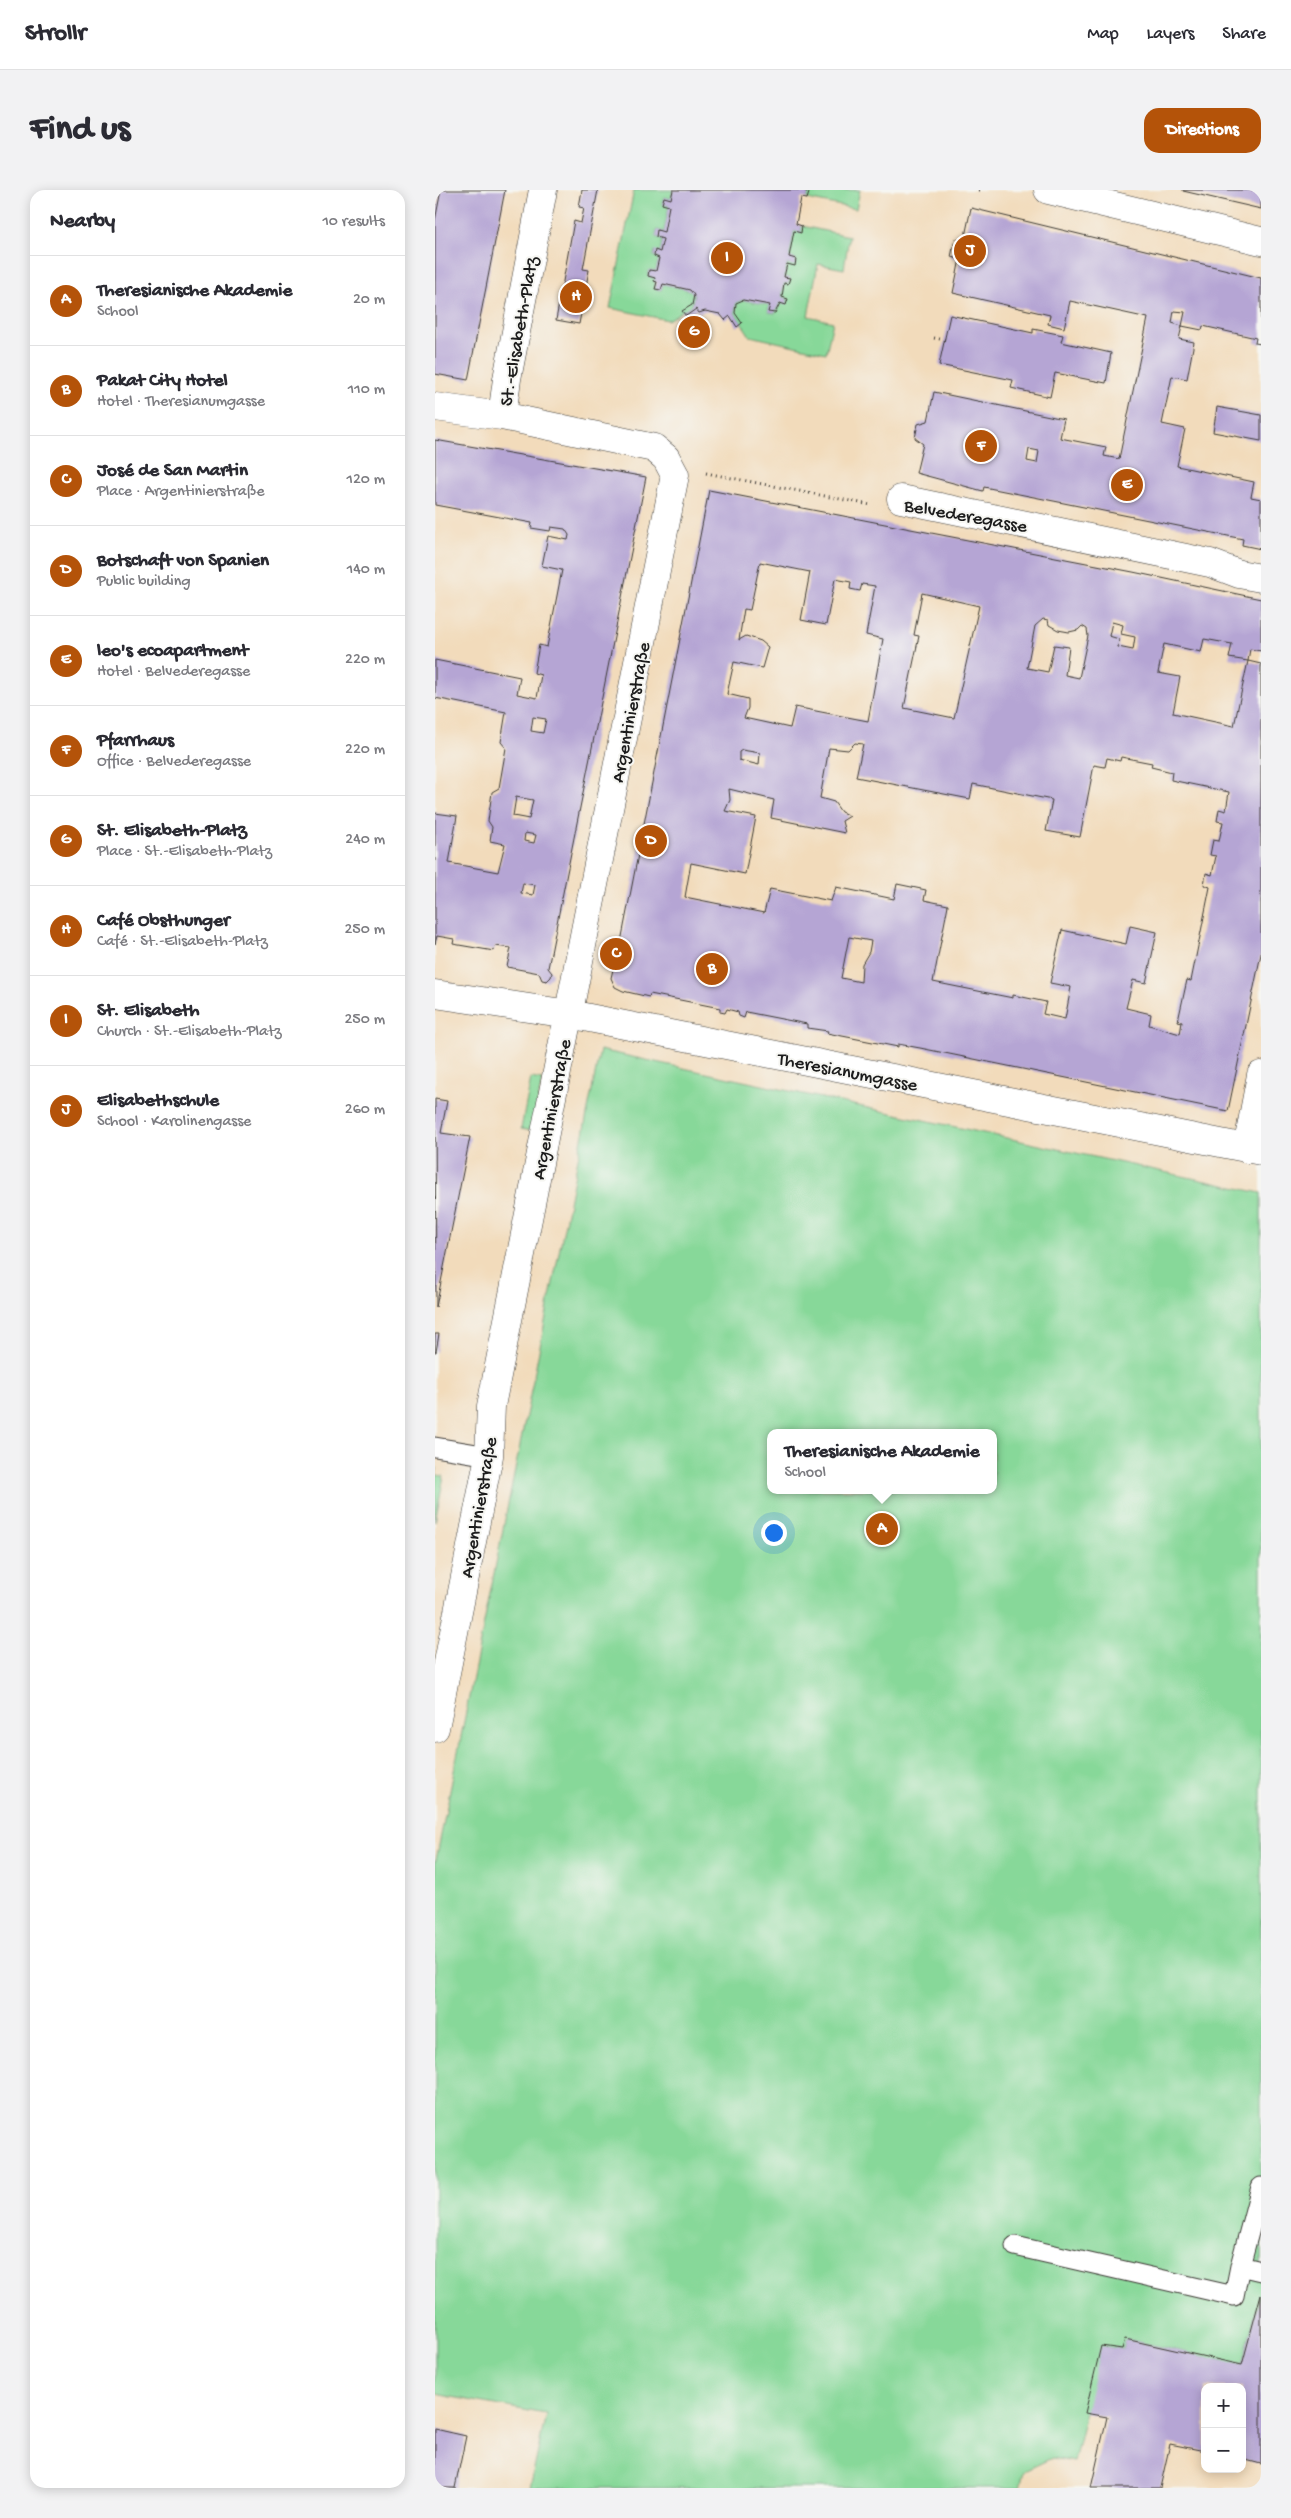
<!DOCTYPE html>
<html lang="en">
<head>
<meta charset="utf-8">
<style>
  body { margin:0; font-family:"Gochi Hand",sans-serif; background:#f2f2f3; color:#2b2b33 }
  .controls { position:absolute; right:15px; bottom:15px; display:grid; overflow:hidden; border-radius:10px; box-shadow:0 2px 12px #0003 }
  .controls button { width:45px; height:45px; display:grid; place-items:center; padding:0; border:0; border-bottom:1px solid #e1e1e2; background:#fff; color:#2b2b33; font:25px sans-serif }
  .you { position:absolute; left:338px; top:1342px; width:18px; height:18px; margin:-12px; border:4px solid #fff; border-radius:50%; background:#1a73e8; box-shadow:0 0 0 8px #1a73e833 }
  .badge { display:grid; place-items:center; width:32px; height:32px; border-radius:50%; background:#b45309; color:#fff; font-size:16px; font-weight:700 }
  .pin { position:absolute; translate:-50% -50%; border:2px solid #fff; box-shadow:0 1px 5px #0006 }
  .popup { position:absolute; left:332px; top:1239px; width:230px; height:65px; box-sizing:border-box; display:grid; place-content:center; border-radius:10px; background:#fff; filter:drop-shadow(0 1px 4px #0005); font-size:16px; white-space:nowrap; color:#7c7c81 }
  .popup b { font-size:19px; color:#2b2b33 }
  .popup::after { content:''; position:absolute; left:50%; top:100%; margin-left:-10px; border:10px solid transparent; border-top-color:#fff }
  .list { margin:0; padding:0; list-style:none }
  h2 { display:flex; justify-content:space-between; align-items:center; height:65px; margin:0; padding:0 20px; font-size:21px }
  h2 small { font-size:16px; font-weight:400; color:#7c7c81 }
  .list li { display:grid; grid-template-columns:32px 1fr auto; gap:15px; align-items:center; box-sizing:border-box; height:90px; padding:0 20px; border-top:1px solid #e1e1e2 }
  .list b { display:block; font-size:19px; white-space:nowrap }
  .list p { margin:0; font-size:16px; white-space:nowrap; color:#7c7c81 }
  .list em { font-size:16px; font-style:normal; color:#7c7c81 }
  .map { position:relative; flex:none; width:826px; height:2298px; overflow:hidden; border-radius:15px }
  header { display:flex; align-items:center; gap:30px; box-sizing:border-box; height:70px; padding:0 25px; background:#fff; border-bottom:1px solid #e1e1e2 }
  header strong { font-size:24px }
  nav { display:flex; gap:28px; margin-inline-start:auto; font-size:18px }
  .intro { display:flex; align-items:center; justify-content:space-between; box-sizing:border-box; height:120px; padding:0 30px }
  h1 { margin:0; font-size:35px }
  .button { padding:12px 22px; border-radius:15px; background:#b45309; color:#fff; font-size:18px; font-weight:700 }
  main { display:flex; gap:30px; padding:0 30px }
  aside { flex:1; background:#fff; border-radius:15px; box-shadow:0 2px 12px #0003 }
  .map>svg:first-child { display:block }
  .green { fill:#87d899; stroke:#527a5a; fill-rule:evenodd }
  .building { fill:#b5a5d4; fill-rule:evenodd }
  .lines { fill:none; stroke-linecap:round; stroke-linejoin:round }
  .service-casing { stroke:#3c3934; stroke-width:21 }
  .minor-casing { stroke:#3c3934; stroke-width:29 }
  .path { stroke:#3c3934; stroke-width:3; stroke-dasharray:1 4; stroke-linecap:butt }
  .service { stroke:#fff; stroke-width:19 }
  .minor { stroke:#fff; stroke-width:28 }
  .labels { text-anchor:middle; stroke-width:4; stroke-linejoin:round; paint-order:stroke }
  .street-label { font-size:19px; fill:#1c1c1c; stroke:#f6f6f2 }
</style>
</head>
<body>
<header>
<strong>Strollr</strong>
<nav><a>Map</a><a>Layers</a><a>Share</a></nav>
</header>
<div class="intro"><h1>Find us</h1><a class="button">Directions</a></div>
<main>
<aside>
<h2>Nearby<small>10 results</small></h2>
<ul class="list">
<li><span class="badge">A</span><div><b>Theresianische Akademie</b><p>School</p></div><em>20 m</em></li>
<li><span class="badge">B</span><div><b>Pakat City Hotel</b><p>Hotel · Theresianumgasse</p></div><em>110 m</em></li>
<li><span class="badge">C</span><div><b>José de San Martin</b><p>Place · Argentinierstraße</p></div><em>120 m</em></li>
<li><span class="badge">D</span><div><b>Botschaft von Spanien</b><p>Public building</p></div><em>140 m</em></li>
<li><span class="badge">E</span><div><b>leo's ecoapartment</b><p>Hotel · Belvederegasse</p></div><em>220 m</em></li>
<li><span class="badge">F</span><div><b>Pfarrhaus</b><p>Office · Belvederegasse</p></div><em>220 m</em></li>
<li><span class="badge">G</span><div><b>St. Elisabeth-Platz</b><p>Place · St.-Elisabeth-Platz</p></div><em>240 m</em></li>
<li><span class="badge">H</span><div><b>Café Obsthunger</b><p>Café · St.-Elisabeth-Platz</p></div><em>250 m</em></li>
<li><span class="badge">I</span><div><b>St. Elisabeth</b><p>Church · St.-Elisabeth-Platz</p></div><em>250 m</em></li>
<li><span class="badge">J</span><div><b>Elisabethschule</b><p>School · Karolinengasse</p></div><em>260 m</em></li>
</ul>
</aside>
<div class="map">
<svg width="826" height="2298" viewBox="0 0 826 2298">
  <rect width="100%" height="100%" fill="#f6f6f2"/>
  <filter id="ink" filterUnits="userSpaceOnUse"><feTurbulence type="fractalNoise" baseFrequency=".02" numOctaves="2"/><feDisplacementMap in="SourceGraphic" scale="10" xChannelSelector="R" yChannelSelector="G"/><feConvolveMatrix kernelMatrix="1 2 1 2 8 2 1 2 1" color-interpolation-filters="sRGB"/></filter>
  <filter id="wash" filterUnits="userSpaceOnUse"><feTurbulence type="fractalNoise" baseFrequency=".0096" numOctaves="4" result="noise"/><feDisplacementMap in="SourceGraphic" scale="20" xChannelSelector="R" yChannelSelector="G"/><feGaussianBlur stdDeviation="1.12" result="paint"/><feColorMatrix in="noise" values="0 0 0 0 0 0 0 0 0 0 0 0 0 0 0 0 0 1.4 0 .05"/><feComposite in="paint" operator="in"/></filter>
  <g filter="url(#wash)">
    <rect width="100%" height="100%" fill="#f2dbbb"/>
    <!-- green -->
    <path class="green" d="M199,0H238L236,9L229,7L227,14L234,16L229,42L222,40L221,47L228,49L225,62L220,61L219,66L224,68L221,81L214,80L213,85L220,88V99L226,100L228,94L255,100L259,105L257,115L233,130L175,118Z
      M368,0H425L421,19L372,9L374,3Z
      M367,36L414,46L409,79L383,74L373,126L398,132L391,163L315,146L300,123L301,113L308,110L335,115L333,122L340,123L345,113L351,114L353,109L347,107L349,93L353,94L355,88L349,87L352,74L360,75L361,69L354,67L359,41L366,43Z
      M165,860L826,1003V2102L807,2175L690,2149L687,2159L667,2156L639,2272L617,2268L589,2281L585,2298H95L111,2224L0,2204V1675ZM336,1243H558V1300H336Z
      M96,888L107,890L97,941L86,939Z
      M0,1277L2,1278L1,1285L9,1286L0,1332Z"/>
    <g id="blocks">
      <!-- building -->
      <path class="building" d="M6,0H70L33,190L0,184V31Z
        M147,0H163L148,79L154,80L144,134L121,130L139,31L146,33L149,18L144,17Z
        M238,0H368L374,3L372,9L366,8L361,34L367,36L366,43L359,41L354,67L361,69L360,76L352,74L349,87L355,88L353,94L349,93L347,107L353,109L351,115L345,113L340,123L333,122L335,115L308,110L301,113L300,123L307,133L302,137L295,126L290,130L285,124L270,121L264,123L261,119L251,126L247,121L257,115L259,105L255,100L228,94L226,100L220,99L222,92L219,91L220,88L213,86L214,80L221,81L224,68L219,66L220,60L225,62L228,49L221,47L222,40L229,42L234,16L227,14L229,7L236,9Z
        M748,0H826V19L748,1Z
        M536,18L826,88V154L820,153L821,148L768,136L767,140L747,136L750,122L739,121L737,133L747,136L744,149L759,152L752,189L737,186L727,234L750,239L742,276L819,292L816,307L826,309V359L807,355L808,349L549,297L548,301L481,283L488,254L480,248L483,234L493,231L499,202L629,229L625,248L671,257L669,266L684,269L713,128L635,111L629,138L613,134L615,125L518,103L525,69L516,67L520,49L529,51ZM594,259L604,261L602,273L592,271Z
        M515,125L598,143V139L628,145L626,152L676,163L671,193L620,183L615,207L576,198L578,190L504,175Z
        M782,217L826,225V251L778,242Z
        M0,250L211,287L113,778L117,783L116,787L112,791L107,790L104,783L72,777L76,758L60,756L59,761L18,754L19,749L2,746L0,754V623L22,626L14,673L63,682L70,654L55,651L57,637L53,631L57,602L64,598L71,558L66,552L71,522L0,508V470L85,487L82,504L102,508L106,485L99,483L104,455L112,457L127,380L107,376L113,346L133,350L134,345L130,339L116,337L115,341L96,338L97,333L0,315ZM98,527L111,529L108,543L96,541ZM81,607L98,610L94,629L78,626ZM90,643L101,645L99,653L89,651ZM88,693L100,695L98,705L86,703Z
        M274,300L698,382L826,409V461L815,459L813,471L826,474V764L793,921L485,858L463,854V857L392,843L393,841L372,838V834L311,822L309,828L304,826L303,822L292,819L290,823L285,822V818L215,804L214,807L188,801L180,797L176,788L183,758L185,757ZM325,372L375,382L366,430L391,435L400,389L416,392L415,399L425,401L427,394L440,396L431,445L448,449L433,531L360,517L355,538L309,528L313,518V509L292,504L299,472L327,478L333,457L326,451L311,446L304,450L309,419L315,420ZM487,403L544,416L519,528L469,518L484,446L479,445ZM608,429L613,430L614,435L623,440L634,442L643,440L647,436L652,439L653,446L644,488L630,485L634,457L619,455L613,482L592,478L600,436ZM677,432L688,435L686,444L700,447L698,460L683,457L684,449L674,446ZM769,449L797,454L794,468L813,471L799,536L738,523L745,487L723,483L729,454L766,462ZM420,553L428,554L421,587L535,609L538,594L617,610L611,641L645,647L659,575L670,577L672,568L685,571L686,567L717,573L716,577L737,582L736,590L794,602L791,621L784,619L782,631L788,632L784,651L778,650L775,665L781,666L777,685L771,683L769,695L775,697L756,791L752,790L743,831L747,832L745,844L714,835L716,824L691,818L698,790L711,793L722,742L695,736L691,754L627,740L615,793L636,797L630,829L608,824L611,812L578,805V808L498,792L513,715L489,710L491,700L462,694L459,709L401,697L396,711L335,699L329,723L250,707L256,673L310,684L321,627L290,621L295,610L294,599L339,610L336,628L410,643L407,631L415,626L406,622L399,612L385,608L394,558L413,560ZM307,560L325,563L324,575L304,570V562ZM414,747L436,751L434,762L427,774L426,792L406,788Z
        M0,909L12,911L6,943L35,947L1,1117Z
        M0,1144H4L1,1162H0Z
        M826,2104V2274L807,2269V2197H770V2261L735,2254L725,2298H656L672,2227L650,2223L666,2156L687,2159L690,2149L807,2175Z
        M0,2239L31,2246L20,2298H0Z"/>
    </g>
  </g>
  <g filter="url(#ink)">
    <use href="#blocks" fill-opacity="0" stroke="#3c3934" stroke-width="1"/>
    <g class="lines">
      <defs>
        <path id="service" d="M0,1257L54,1266
          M826,1997L805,2076L826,2081
          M580,2056L799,2106L805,2076"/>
        <path id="minor" d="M613,0L826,51
          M0,217L67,226L219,258L231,268L240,285L56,1216L54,1266L0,1538
          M67,226L72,189L108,0
          M466,309L775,373L804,384L826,388
          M0,804L134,824L826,961
          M812,959L826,885"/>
      </defs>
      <!-- service casing -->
      <use href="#service" class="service-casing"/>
      <!-- minor casing -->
      <use href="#minor" class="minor-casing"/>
      <!-- path -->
      <path class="path" d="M543,0H545
        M517,58H518
        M499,148L510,150
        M480,241H482
        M271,283L436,315"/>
      <!-- service -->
      <use href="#service" class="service"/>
      <!-- minor -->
      <use href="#minor" class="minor"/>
    </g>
  </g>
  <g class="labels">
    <!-- street labels -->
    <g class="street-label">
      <text transform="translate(82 141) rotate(-80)" y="7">St.-Elisabeth-Platz</text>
      <text transform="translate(531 324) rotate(10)" y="7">Belvederegasse</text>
      <text transform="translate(194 522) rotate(-79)" y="7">Argentinierstraße</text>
      <text transform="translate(413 880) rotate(11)" y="7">Theresianumgasse</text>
      <text transform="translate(115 919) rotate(-79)" y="7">Argentinierstraße</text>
      <text transform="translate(42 1317) rotate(-80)" y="7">Argentinierstraße</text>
    </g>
  </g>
</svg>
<div class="controls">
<button>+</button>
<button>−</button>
</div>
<div class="you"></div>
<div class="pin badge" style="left:447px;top:1339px">A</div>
<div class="popup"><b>Theresianische Akademie</b>School</div>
<div class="pin badge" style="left:277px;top:779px">B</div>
<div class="pin badge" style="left:181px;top:764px">C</div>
<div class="pin badge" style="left:216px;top:651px">D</div>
<div class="pin badge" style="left:692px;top:295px">E</div>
<div class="pin badge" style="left:546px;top:256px">F</div>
<div class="pin badge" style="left:259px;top:142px">G</div>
<div class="pin badge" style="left:141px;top:107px">H</div>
<div class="pin badge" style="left:292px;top:68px">I</div>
<div class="pin badge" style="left:535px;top:61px">J</div>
</div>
</main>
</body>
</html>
